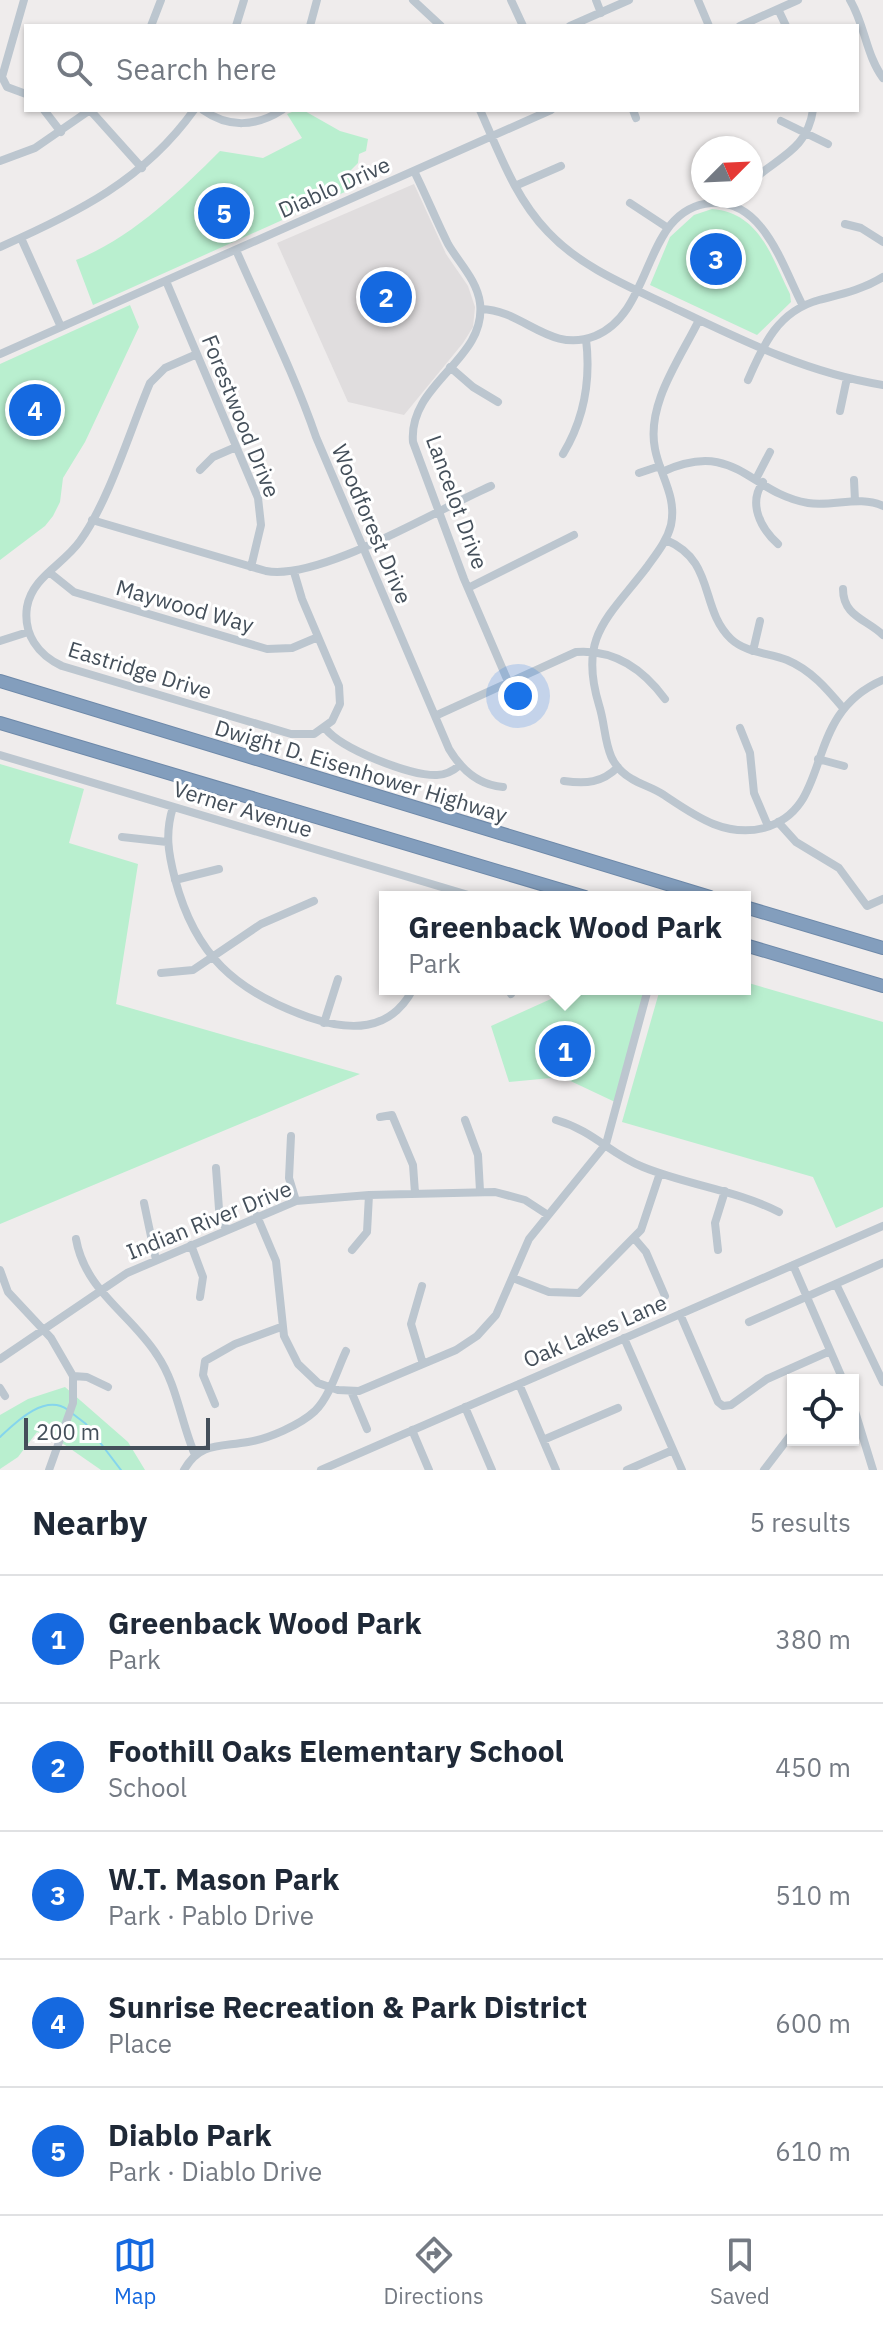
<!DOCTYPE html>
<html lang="en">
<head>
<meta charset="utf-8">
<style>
  body { margin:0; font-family:"IBM Plex Sans",sans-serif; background:#f2f2f3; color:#1f2937 }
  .controls { position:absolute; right:24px; bottom:24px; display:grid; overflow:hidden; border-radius:0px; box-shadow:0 2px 6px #0004 }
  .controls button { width:72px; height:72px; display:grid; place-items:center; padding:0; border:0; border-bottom:2px solid #e0e1e3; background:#fff; color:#1f2937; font:40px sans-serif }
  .compass { position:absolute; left:691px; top:136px; width:72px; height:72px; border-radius:50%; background:#fff; box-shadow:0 2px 6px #0004; rotate:66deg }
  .scale { position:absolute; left:24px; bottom:20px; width:186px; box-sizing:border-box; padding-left:8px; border:4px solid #444f5a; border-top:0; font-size:22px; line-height:28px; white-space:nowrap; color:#444f5a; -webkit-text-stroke:6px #fff; paint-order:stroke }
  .you { position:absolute; left:518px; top:696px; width:28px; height:28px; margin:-20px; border:6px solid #fff; border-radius:50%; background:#1a73e8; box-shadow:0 0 0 12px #1a73e833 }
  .badge { display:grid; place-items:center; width:52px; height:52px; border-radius:50%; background:#1569e0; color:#fff; font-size:26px; font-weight:700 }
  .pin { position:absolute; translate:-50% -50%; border:4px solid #fff; box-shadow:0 2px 8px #0006 }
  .popup { position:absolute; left:379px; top:891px; width:372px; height:104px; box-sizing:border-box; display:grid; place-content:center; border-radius:0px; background:#fff; filter:drop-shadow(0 2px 6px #0005); font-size:26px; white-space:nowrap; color:#747a83 }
  .popup b { font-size:30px; color:#1f2937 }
  .popup::after { content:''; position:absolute; left:50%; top:100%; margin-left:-16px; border:16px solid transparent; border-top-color:#fff }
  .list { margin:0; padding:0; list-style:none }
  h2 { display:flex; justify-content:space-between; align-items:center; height:104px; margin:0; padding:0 32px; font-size:34px }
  h2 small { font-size:26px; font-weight:400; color:#747a83 }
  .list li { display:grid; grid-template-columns:52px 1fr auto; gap:24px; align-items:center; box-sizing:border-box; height:128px; padding:0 32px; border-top:2px solid #e0e1e3 }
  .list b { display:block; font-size:30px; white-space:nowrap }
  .list p { margin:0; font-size:26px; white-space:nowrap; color:#747a83 }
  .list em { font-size:26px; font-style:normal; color:#747a83 }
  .icon { flex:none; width:44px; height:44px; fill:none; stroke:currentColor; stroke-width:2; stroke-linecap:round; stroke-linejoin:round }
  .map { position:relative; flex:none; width:883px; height:1470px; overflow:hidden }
  .search { position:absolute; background:#fff; box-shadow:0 2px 6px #0004; left:24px; right:24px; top:24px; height:88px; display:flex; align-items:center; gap:20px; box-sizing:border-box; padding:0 28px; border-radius:0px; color:#747a83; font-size:30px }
  .sheet { height:744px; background:#fff }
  nav { display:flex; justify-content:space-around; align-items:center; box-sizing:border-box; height:112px; border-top:2px solid #e0e1e3; background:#fff; font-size:22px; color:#747a83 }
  nav a { display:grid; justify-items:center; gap:4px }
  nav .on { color:#1569e0 }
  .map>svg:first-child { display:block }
  .education { fill:#e0ddde }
  .green { fill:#b9efcf }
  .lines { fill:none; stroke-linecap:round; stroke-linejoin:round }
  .stream { stroke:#85d5ed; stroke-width:2 }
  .highway-casing { stroke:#6e89a9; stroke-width:14 }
  .minor { stroke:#bcc6cf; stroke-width:8 }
  .highway { stroke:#839ebd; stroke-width:12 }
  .labels { text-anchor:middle; stroke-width:6; stroke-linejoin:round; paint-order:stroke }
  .street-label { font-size:22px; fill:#444f5a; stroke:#fff }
</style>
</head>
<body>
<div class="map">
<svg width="883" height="1470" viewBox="0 0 883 1470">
  <rect width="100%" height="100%" fill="#efecec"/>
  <!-- education -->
  <path class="education" d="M414,184L446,254L468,286L475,307L473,327L463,343L404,415L348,402L277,243Z"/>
  <!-- green -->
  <path class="green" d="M297,110H303L340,131L368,139L366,151L359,154L358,163L349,172L356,187L93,305L76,260C130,239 179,192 220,151L263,158L302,138L287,114Z
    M712,209C760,213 771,256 790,294L791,302L757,335L650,285L670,237L694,215Z
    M130,305L139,327L85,442L63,478L60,502L53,516L45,526L0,560V364Z
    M0,764L84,789L69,843L138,864L116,1004L360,1074L0,1224Z
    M745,982L883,1022V1207L836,1228L813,1177L622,1122L660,989H745Z
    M573,989H648L615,1102L562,1077L509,1082L491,1026Z
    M65,1387L128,1442L145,1470H101L65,1445L37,1432L18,1457L0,1469V1415L28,1399Z"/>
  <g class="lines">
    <!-- stream -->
    <path class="stream" d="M73,1414L86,1424L121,1470
      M0,1437C16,1422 45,1393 68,1410"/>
    <defs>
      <path id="highway" d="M0,681L710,897
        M0,723L585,897
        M745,907L883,948
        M745,945L883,986"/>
    </defs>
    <!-- highway casing -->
    <use href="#highway" class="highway-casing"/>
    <!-- minor -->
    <path class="minor" d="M24,0L2,77L7,87L26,94
      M413,0L441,26
      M511,0L523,26
      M596,0L601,13
      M698,0L709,26
      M850,0C865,25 866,55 883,78
      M778,9L786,26
      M151,26L161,0
      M236,26L244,0
      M310,26L317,0
      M570,26L629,0
      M740,26L798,0
      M44,110L61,132
      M90,110L142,168
      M203,110C228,128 256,127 282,110
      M480,110C499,152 515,198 548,232C582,268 628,286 672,307C741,340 807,373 883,385
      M633,110L636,118
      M781,121L828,144
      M0,161L35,148L90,110
      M414,171C426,195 436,220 448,244C459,263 477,280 480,303C487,360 408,383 413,442L464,579L519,707
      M751,182C777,157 807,151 813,110
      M515,186L561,166
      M630,203L668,228
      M845,224L861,228L883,242
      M21,238L61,327
      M0,247C77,213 144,180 194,110
      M236,250C263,312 294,373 316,437L449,749C461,769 478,785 503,787
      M166,281L258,498L261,525L251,567
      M481,309C524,310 549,354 595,336C655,312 642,209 711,203C764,199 783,268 803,306
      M699,320C680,359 646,404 655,449C660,476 677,496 671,525C667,541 657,553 647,567C608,618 578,636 599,705C608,733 602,762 632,779C642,785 654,788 664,795C694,815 725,838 764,828C836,808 799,716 883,680
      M0,354L551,110
      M197,354L165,368L150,383C130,430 109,501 80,541C63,565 32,577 27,607C23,634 38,655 62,666L291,734H314L332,721L340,704L339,686L302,599L294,572
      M450,367L473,387L498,402
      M748,380C763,345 778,311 819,300C842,294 862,290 883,277
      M840,411L847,378
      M563,454C584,419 591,380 586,339
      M200,470L213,457L236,447
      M662,472C736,438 749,493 808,503C833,507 860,495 883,506
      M639,473L660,466
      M757,477L770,452
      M854,480L855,501
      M763,482C748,503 760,528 778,544
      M92,520L266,571C320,581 438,509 491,486
      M666,540C716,561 699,608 731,639C746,653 769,653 787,660C811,670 827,689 843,708
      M49,572L74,592L267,649L292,648L318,637
      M468,588L574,535
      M843,589C843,616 866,619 883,635
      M0,641L28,632
      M753,651L760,621
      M435,716L576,652C615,649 643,669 665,699
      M325,728C341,749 410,776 437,775C446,775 453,771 460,765
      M740,728L750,753L754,793L768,826
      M0,755L475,897
      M818,759L844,766
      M564,781C586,784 602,783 618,767
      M173,807C165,833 168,852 175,879C195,955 235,991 308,1017C349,1031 390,1033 413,989
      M778,822L796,842L839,868L867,906L883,899
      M122,837L167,842
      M175,880L219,869
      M161,973L193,970L261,924L314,901
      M508,989L511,994
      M324,1023L338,979
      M380,1117L392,1115L413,1165L415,1193
      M465,1120L478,1155L480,1191
      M556,1120C594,1131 610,1154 643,1167C687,1185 736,1190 779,1212
      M291,1136L289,1178L296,1201
      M216,1168L219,1209L226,1230
      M144,1203L156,1260
      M257,1216L276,1261L284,1336L298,1364L318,1383L338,1390L359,1391L456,1350L477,1336L496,1315L529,1239L606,1144L648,989
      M634,1238L646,1252L665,1296
      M76,1239C85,1291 131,1314 157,1355C177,1384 181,1423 195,1455
      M191,1245L203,1277L200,1297
      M352,1250L367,1232L369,1195
      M718,1250L715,1223L725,1191
      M793,1265L843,1380
      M0,1270L8,1292L51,1338L73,1376V1403L49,1470
      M513,1278L549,1292L579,1293L641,1230L660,1173
      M836,1284L883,1382
      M422,1286L411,1324L423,1364
      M680,1314L718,1402L723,1406L731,1405L767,1379L830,1351
      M749,1322L883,1263
      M624,1338L682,1470
      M0,1359L127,1273L296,1201L369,1195L495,1192L525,1200L548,1215
      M73,1376L87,1377L108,1387
      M519,1384L556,1470
      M0,1388L5,1396
      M351,1391L367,1429
      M215,1404L203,1375L205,1361L235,1344L281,1327
      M853,1405L873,1470
      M465,1407L492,1470
      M412,1430L429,1470
      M543,1440L618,1408
      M184,1470C200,1442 220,1447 248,1442C268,1439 300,1425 315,1411C330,1396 337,1370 346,1351
      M321,1470L883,1226
      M627,1470L673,1450
      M764,1470L793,1432"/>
    <!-- highway -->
    <use href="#highway" class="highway"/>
  </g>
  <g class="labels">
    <!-- street labels -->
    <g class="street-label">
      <text transform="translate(334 187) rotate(-24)" y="8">Diablo Drive</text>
      <text transform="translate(241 416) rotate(68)" y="8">Forestwood Drive</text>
      <text transform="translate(457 502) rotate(70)" y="8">Lancelot Drive</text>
      <text transform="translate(372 524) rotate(67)" y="8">Woodforest Drive</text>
      <text transform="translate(185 606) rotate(16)" y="8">Maywood Way</text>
      <text transform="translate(140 670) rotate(17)" y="8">Eastridge Drive</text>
      <text transform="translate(361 771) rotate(17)" y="8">Dwight D. Eisenhower Highway</text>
      <text transform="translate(243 809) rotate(17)" y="8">Verner Avenue</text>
      <text transform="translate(209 1220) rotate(-22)" y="8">Indian River Drive</text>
      <text transform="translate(595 1331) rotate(-23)" y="8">Oak Lakes Lane</text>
    </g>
  </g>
</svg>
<div class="controls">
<button><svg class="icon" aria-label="locate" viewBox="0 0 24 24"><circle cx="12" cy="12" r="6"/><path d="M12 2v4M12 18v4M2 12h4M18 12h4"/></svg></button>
</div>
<svg class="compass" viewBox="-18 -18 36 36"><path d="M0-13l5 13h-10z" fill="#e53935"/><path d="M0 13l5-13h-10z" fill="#747a83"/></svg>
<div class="scale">200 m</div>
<div class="you"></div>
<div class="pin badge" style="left:565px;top:1051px">1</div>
<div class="popup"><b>Greenback Wood Park</b>Park</div>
<div class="pin badge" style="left:386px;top:297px">2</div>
<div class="pin badge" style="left:716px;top:259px">3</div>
<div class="pin badge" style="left:35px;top:410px">4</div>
<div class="pin badge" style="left:224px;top:213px">5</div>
<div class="search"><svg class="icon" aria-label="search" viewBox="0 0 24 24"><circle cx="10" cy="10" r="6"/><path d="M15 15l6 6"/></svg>Search here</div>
</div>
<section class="sheet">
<h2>Nearby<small>5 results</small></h2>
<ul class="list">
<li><span class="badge">1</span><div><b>Greenback Wood Park</b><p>Park</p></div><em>380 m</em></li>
<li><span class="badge">2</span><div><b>Foothill Oaks Elementary School</b><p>School</p></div><em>450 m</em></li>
<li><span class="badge">3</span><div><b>W.T. Mason Park</b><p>Park · Pablo Drive</p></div><em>510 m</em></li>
<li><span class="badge">4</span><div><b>Sunrise Recreation &amp; Park District</b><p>Place</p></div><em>600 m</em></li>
<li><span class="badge">5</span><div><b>Diablo Park</b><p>Park · Diablo Drive</p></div><em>610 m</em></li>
</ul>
</section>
<nav>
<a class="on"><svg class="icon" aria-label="map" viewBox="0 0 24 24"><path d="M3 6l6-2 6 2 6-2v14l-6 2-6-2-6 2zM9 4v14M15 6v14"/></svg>Map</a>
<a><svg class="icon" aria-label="directions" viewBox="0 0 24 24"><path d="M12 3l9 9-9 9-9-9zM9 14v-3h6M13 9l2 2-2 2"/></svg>Directions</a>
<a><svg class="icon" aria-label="saved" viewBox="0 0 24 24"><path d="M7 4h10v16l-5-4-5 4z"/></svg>Saved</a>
</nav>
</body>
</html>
